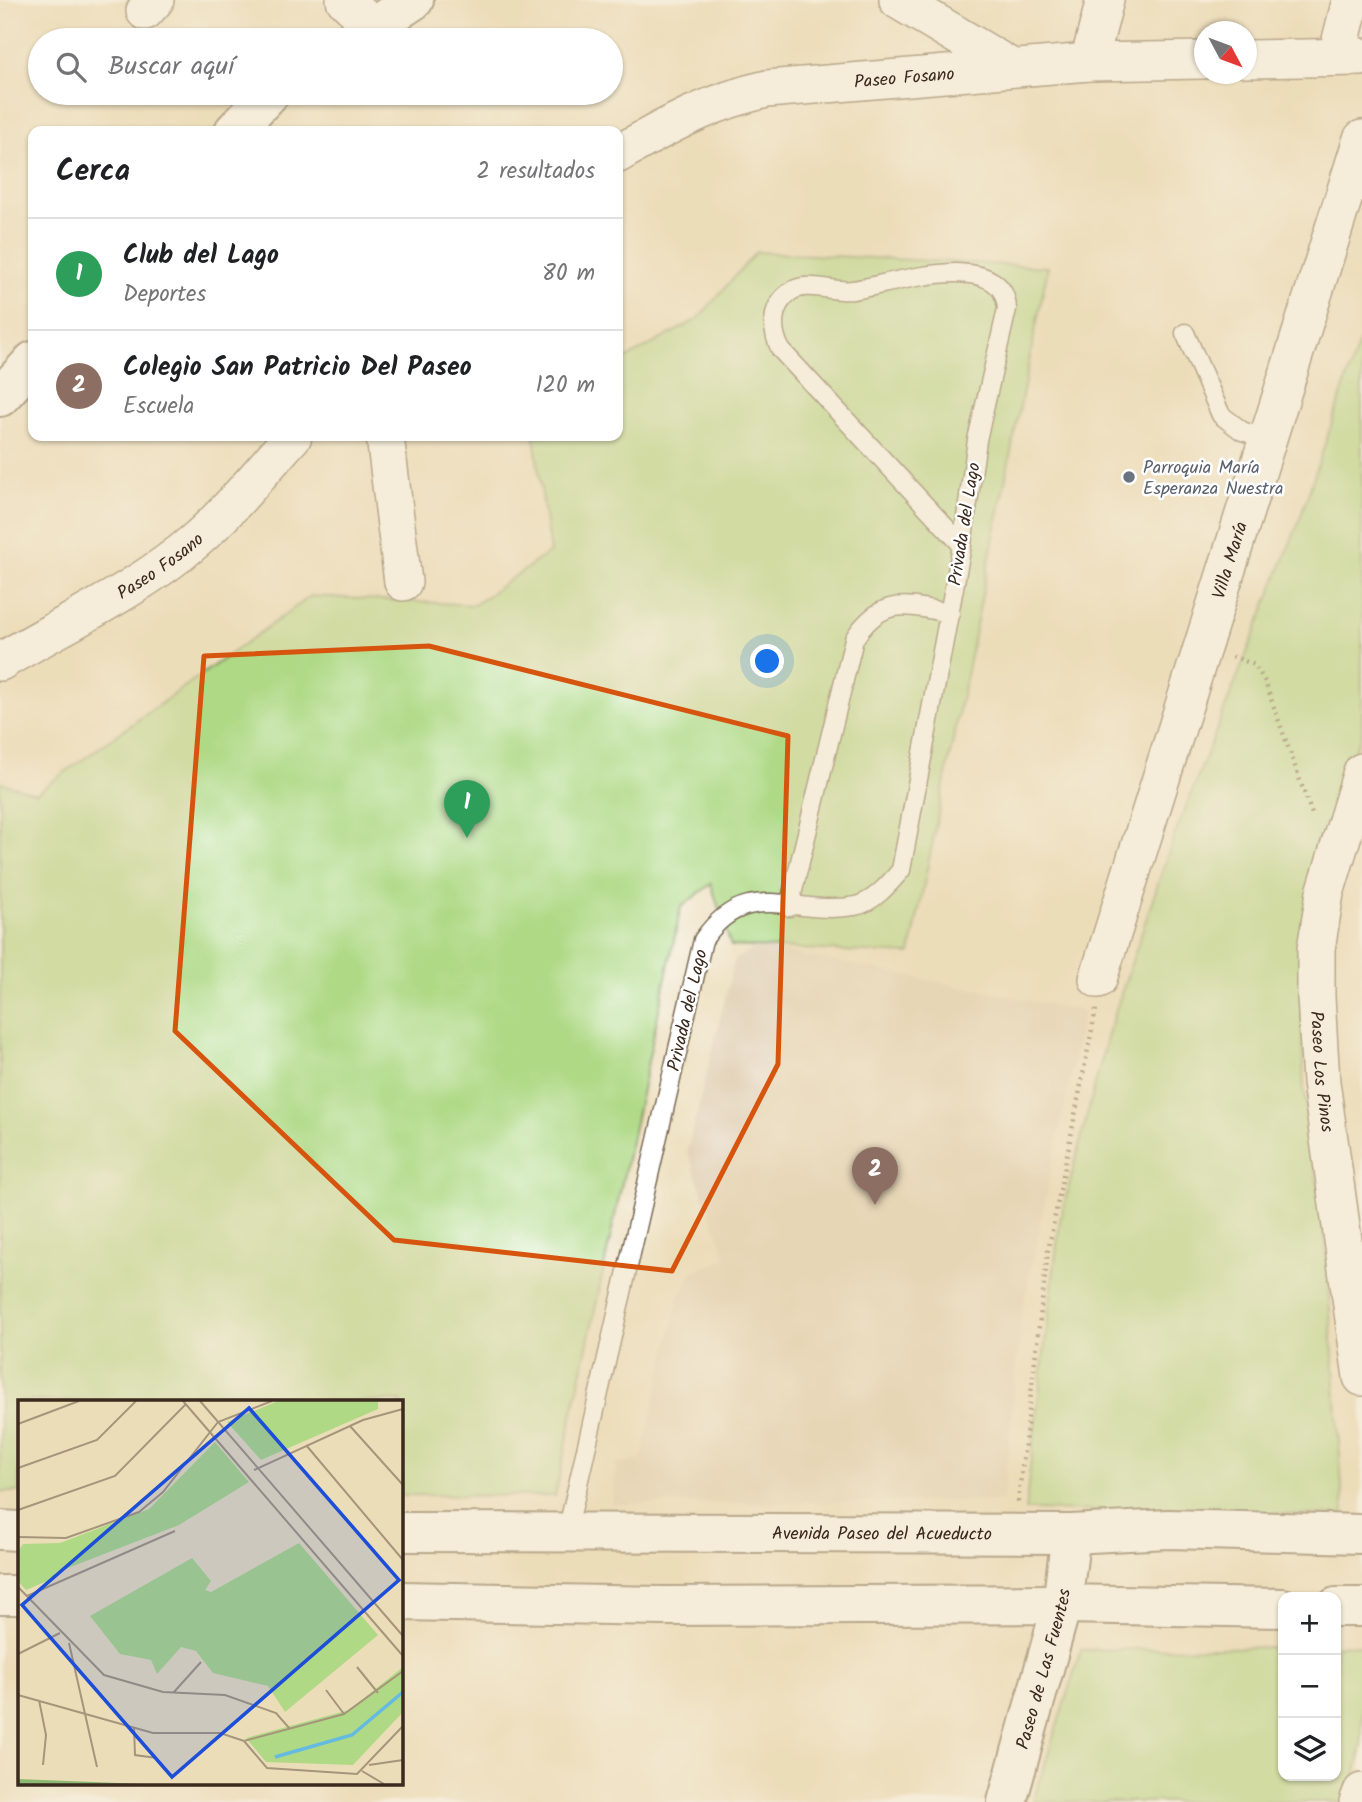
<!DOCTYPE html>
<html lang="es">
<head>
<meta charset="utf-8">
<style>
  body { margin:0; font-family:Kalam,sans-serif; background:#f6f6f6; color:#202124 }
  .controls { position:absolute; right:21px; bottom:21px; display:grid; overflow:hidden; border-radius:14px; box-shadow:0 2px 5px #0004 }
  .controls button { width:63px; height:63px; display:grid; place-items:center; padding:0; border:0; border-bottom:2px solid #e0e0e0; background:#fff; color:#202124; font:35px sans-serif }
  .compass { position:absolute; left:1194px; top:21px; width:63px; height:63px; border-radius:50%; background:#fff; box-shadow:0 2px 5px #0004; rotate:131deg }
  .you { position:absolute; left:768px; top:662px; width:24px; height:24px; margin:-18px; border:5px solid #fff; border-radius:50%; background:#1a73e8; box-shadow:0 0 0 10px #1a73e833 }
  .badge { display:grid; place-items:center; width:46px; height:46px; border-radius:50%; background:#111827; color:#fff; font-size:23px; font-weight:700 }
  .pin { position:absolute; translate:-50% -58px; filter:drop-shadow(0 2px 4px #0008) }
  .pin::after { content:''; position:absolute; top:37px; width:24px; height:21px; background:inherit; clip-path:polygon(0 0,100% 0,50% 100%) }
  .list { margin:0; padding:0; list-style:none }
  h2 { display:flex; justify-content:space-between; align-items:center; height:91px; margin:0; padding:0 28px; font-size:30px }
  h2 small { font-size:23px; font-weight:400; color:#757577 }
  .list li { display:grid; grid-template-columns:46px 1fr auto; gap:21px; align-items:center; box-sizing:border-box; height:112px; padding:0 28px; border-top:2px solid #e0e0e0 }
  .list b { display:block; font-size:26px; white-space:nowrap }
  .list p { margin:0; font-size:23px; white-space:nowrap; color:#757577 }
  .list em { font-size:23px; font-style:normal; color:#757577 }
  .icon { flex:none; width:38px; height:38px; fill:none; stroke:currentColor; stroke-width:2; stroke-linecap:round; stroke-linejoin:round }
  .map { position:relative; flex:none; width:1362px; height:1802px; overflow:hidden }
  .search { position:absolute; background:#fff; box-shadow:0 2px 5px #0004; left:28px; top:28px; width:595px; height:77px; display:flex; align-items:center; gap:18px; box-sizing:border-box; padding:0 24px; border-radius:38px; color:#757577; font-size:26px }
  .panel { position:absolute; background:#fff; box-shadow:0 2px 5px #0004; left:28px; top:126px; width:595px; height:315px; border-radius:14px }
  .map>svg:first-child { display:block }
  .built { fill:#e0ceb1 }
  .green { fill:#afd985; stroke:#758252; stroke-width:2 }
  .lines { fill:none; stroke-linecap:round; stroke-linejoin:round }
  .service-casing { stroke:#796954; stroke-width:21 }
  .minor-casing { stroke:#796954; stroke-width:40 }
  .tertiary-casing { stroke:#796954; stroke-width:42 }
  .path { stroke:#796954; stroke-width:4.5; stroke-dasharray:2 5; stroke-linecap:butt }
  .service { stroke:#fff; stroke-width:18 }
  .minor { stroke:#fff; stroke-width:37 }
  .tertiary { stroke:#fff; stroke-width:38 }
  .marked { fill:none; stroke:#d7540e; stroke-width:5; stroke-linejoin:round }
  .worship-dot { fill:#6b7280; stroke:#fff; stroke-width:2.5 }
  .labels { text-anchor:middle; stroke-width:5; stroke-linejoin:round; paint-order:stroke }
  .street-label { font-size:18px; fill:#3b2a1e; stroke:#fff }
  .worship-label { font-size:18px; fill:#5b616d; stroke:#fff; text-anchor:start }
  .inset-river { fill:none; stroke:#64bae1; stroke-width:3.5 }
  .inset-road { fill:none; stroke:#a5957b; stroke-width:2 }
  .view { fill:#1d4ed8; fill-opacity:0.15; stroke:#1d4ed8; stroke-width:3.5 }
  .inset-edge { fill:none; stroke:#3b2a1e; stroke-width:3.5 }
</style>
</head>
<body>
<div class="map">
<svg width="1362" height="1802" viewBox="0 0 1362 1802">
  <rect width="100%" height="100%" fill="#fff"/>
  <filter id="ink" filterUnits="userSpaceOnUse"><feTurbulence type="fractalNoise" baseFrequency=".0143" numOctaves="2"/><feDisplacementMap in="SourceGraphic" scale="14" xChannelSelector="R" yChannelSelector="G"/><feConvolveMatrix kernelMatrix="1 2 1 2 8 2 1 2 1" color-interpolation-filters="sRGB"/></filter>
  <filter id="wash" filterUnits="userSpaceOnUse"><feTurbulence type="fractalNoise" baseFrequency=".00686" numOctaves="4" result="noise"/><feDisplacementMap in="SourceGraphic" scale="28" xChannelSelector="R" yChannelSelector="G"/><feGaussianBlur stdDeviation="1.57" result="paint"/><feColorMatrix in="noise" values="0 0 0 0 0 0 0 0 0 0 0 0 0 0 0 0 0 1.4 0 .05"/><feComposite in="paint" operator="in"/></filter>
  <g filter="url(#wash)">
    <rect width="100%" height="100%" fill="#ecddb9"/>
    <!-- built -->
    <path class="built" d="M758,946L1084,1011L1022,1313L1003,1501L611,1504L617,1463L641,1460L678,1301L691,1272L727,1258L687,1151L735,959Z"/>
    <!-- green -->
    <path class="green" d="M756,252L1048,267L910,954L731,946L711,884L681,907L555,1496L401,1495V1401H19V1492H0V782L36,793L311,596L474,605L550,552L534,436H618V363L698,319Z
      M1362,334V734L1348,765L1300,953L1304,1090L1325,1240L1344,1515L1025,1510L1060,1220L1110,1027L1172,842L1298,524Z
      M1362,1645V1746L1349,1802H1033L1081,1650L1283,1647V1776H1336V1646Z"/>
  </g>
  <g filter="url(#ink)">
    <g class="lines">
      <defs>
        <path id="service" d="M1185,333L1221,415L1242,431L1268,439
          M789,907L854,639C882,596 905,605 950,613
          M567,1532L703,940C747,876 792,917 855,906C873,903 890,883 901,870L962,545L977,440L1007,309C1004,245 890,285 853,290C833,293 807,280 790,292C770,306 771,331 781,350L962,545"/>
        <g id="minor">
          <path d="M345,0L374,27"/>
          <path d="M898,0L1012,68"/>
          <path d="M145,11L155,0"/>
          <path d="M1337,56L1351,0"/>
          <path d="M1246,59L1362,57"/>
          <path d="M1089,62L1105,0"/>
          <path id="s1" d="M618,154C666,126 712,101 767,89L1089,62L1204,60"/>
          <path d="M385,436L403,582"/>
          <path id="s2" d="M0,662C62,625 141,588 195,541C231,510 261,471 293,436"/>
          <path id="s3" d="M1362,772L1325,893L1316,949V997L1321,1082L1362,1377"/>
          <path id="s4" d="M1098,979L1362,139"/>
          <path d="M1358,1802L1362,1792"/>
        </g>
        <g id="tertiary">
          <path d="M353,40L414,0"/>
          <path d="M234,131L270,93"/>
          <path d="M0,397L33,361"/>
          <path d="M0,1530L19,1531"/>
          <path id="s5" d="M401,1532L1071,1534L1168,1529L1362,1534"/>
          <path d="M0,1595H19"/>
          <path d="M401,1601L663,1606L1062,1604L1283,1608"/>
          <path d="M1336,1607H1362"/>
          <path id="s6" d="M1007,1802L1062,1604L1071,1534"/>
        </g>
      </defs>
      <!-- service casing -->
      <use href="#service" class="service-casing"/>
      <!-- minor casing -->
      <use href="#minor" class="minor-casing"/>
      <!-- tertiary casing -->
      <use href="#tertiary" class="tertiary-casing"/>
      <!-- path -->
      <path class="path" d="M1232,656L1255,665L1265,682L1313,817
        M1018,1502L1048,1251L1096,1009"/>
      <!-- service -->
      <use href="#service" class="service"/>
      <!-- minor -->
      <use href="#minor" class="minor"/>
      <!-- tertiary -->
      <use href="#tertiary" class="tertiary"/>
    </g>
  </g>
  <!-- marked area -->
  <path d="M0 0H1362V1802H0ZM429,646L788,736L778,1064L672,1271L394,1240L175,1031L204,656Z" fill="#ecddb9" fill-opacity=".55" fill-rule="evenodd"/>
  <path class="marked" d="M429,646L788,736L778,1064L672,1271L394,1240L175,1031L204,656Z"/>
  <!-- markers -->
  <circle class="worship-dot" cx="1129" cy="477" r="7"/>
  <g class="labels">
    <!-- street labels -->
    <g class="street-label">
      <text dy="6" stroke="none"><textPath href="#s1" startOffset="301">Paseo Fosano</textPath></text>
      <text transform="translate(964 524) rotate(-81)" y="6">Privada del Lago</text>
      <text dy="6" stroke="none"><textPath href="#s4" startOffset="439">Villa María</textPath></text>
      <text dy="6" stroke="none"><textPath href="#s2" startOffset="187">Paseo Fosano</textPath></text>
      <text transform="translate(687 1010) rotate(-77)" y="6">Privada del Lago</text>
      <text dy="6" stroke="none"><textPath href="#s3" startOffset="306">Paseo Los Pinos</textPath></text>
      <text dy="6" stroke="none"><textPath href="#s5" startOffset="481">Avenida Paseo del Acueducto</textPath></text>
      <text dy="6" stroke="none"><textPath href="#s6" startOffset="138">Paseo de Las Fuentes</textPath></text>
    </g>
    <!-- worship labels -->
    <g class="worship-label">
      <text x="1143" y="473">Parroquia María<tspan x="1143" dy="21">Esperanza Nuestra</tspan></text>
    </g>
  </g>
  <!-- overview -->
  <g transform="translate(18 1400)">
    <rect width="385" height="385" fill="#ecddb9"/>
    <path d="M260,1H360V9L243,60L209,22ZM197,42L231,82L161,125L37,173L39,177L8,190L0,181V151L5,144L42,143L131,109ZM281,143L360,235L267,312L250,286L195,273L178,251L163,247L139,274L133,260L102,254L72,216L174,158L193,181L187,190L193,192ZM385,267V312L335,365L248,362L228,338L331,310Z" fill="#afd985"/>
    <path d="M0,379L125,384H0Z" fill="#8bb972"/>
    <path class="inset-river" d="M257,357L334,335L385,292"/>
    <path class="inset-road" d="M165,1L385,256M182,1L385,236M0,24L61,1M332,26L385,85M288,45L385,160M0,68L79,40L118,1M236,70L345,20L385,9M0,110L97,76L168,4M0,137L48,138L121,112L145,92L200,22L254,1M0,187L86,275L145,292L207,295L258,313L272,329M9,196L157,131M51,243L79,367M0,254L42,233M339,267L360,293M308,290L326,314M156,292L183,262M0,295L135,333H202L226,341L326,314L385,271M21,300L28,335L25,365M116,327L117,355L139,358M226,341L249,368L339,374L385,326M351,365L385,360M344,371L366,384"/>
    <path class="view" d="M231,8L381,180L154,377L4,205Z"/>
    <rect width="385" height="385" class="inset-edge"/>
  </g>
</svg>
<div class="controls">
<button>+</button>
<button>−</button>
<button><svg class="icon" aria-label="layers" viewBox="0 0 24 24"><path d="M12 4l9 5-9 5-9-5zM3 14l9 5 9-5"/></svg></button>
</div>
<svg class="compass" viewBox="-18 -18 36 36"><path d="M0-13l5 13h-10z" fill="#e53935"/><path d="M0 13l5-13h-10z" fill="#757577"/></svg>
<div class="you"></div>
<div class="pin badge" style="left:467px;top:838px;background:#2e9e5b">1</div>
<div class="pin badge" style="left:875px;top:1205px;background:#8d6e63">2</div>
<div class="search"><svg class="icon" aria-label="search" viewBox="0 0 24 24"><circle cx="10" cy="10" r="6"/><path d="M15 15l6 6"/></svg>Buscar aquí</div>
<section class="panel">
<h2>Cerca<small>2 resultados</small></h2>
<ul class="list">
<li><span class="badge" style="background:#2e9e5b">1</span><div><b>Club del Lago</b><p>Deportes</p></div><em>80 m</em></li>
<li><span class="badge" style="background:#8d6e63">2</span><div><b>Colegio San Patricio Del Paseo</b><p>Escuela</p></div><em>120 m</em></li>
</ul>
</section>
</div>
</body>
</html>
